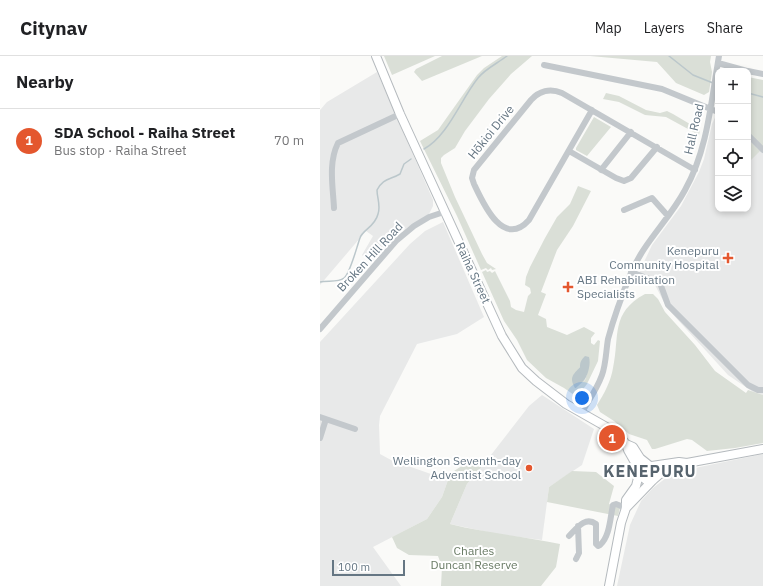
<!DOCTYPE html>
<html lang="en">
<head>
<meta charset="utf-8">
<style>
  body { margin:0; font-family:"IBM Plex Sans",sans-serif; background:#f6f6f6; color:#202124 }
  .controls { position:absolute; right:12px; top:12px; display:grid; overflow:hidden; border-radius:8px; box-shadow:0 2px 6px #0003 }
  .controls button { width:36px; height:36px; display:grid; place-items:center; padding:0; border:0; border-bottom:1px solid #e0e0e0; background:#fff; color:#202124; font:20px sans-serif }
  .scale { position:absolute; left:12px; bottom:10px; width:73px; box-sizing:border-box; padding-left:4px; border:2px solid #657683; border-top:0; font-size:11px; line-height:14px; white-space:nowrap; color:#657683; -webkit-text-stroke:3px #fff; paint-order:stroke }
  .you { position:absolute; left:262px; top:342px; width:14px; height:14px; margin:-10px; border:3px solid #fff; border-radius:50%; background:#1a73e8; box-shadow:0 0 0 6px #1a73e833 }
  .badge { display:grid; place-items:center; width:26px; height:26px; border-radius:50%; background:#e4572e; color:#fff; font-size:13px; font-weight:700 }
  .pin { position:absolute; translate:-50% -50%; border:2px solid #fff; box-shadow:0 1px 4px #0006 }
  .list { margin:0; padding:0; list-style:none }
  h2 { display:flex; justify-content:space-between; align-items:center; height:52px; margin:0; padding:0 16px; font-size:17px }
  h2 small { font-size:13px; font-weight:400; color:#757577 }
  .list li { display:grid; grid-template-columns:26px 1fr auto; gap:12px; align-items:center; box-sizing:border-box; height:64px; padding:0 16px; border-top:1px solid #e0e0e0 }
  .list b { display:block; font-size:15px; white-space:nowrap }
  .list p { margin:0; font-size:13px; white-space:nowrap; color:#757577 }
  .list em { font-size:13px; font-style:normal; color:#757577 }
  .icon { flex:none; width:22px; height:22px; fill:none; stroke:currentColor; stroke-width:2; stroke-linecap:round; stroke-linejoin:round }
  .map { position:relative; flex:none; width:443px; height:530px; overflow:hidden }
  header { display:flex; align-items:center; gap:24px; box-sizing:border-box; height:56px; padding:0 20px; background:#fff; border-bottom:1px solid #e0e0e0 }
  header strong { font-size:19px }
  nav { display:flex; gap:22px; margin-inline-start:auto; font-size:14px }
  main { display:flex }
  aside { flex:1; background:#fff }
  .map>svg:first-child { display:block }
  .built { fill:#e8e9e9 }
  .green { fill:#dadfd7; fill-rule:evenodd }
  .water { fill:#bbc7cb }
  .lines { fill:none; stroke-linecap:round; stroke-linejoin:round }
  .stream { stroke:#bbc7cb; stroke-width:1.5 }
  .major-casing { stroke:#b5babe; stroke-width:10 }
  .minor { stroke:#c3c8cc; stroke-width:6 }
  .major { stroke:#fff; stroke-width:8 }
  .poi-dot { fill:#e4572e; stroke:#fff; stroke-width:1.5 }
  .labels { text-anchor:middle; stroke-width:4; stroke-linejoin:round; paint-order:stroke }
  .street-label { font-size:12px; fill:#657683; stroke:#fff }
  .poi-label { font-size:12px; fill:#657683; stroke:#fff; text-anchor:end }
  .park-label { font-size:12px; fill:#687a64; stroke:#fff }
  .district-label { font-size:16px; font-weight:bold; letter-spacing:1px; fill:#57646e; stroke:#fff }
</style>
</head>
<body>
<header>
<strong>Citynav</strong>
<nav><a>Map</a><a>Layers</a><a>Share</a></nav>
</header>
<main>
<aside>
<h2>Nearby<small></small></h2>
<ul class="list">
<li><span class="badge">1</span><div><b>SDA School - Raiha Street</b><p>Bus stop · Raiha Street</p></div><em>70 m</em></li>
</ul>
</aside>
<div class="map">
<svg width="443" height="530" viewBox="0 0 443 530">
  <rect width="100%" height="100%" fill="#fafaf8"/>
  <!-- built -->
  <path class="built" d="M57,16L113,144V150L109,158L74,180L51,207L42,199L53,180L46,175L0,229V54L7,46Z
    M398,55V153H428V76L443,91V339L433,336L408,319L347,252L335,229L317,221L332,189L361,150L379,116L384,103L392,68Z
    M123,166L164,261L137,278L97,288L60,360L59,369L60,398L71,404L128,424L122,441L107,463L53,491L81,530H0V286L90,188L105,175Z
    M222,339L274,373L262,409L229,431L222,484L177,478L130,468L147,428L164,408L209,350Z
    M443,398V530H297L310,469L321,445L333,432L351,418L370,413Z"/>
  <!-- green -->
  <path class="green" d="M64,0H115L72,19Z
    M122,0H162L102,25L94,16L96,13Z
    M182,0H212L191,18L169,43L145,75L135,92L124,99L121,102V107L135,141L162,198L167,207L176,213L172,214L171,212L168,214L166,212L161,214L137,160L100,85L118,74L157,19L164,12Z
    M270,0H391L390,6L392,16L389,36L384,39L356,27L337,6Z
    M428,21L443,24V91L428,76Z
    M286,37L299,40L326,54L340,57L347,55L353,58L380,74L379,79L346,61L325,59L299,46L283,43Z
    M274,61L291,71L267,100L256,94V92Z
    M428,83L440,95L428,107Z
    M258,130L271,135L253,170L237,194L221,236L226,238L218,259L226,263L227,271L247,279L264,271L275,277L271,282V287L274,289L278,284L280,285L278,305L267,328L257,341L244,332L226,322L207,304L197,284L184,265L162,216L166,214L167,216L170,215L172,217L175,215L190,245L191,251L196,254L204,256L208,240L211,237L210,232L205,229L206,221L210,211L225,182L237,161L250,148ZM260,308L267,318L265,324L259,328L258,314L260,311Z
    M325,238H333L338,243L345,256L375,289L395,315L426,337L428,334L443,339V387L415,392L387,395L372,384L367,383L335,393H332L327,384L309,378L294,365L280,356L277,349C284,338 291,325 293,312C300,280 290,257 325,238Z
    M151,404L164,408L147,428L130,468C166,477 203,480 240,488L236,511L221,530H121L122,511L118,500L89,499L77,492L72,481L107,463L122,441L128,424L134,415Z
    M252,415L276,416L294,430L289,448L300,452L298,460L227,446L229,431Z"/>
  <!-- water -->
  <path class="water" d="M265,300L269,301C271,308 268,318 265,323C264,325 258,330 256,332H255C249,321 253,319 260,311C260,306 261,304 265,300Z"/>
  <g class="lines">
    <!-- stream -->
    <path class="stream" d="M349,0L373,19L393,27
      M428,37L443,41
      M104,93C128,80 141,43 158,22C165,13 178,7 187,0
      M0,226C7,224 18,227 24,222C30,218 37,190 40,182C42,174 55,171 58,158C61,150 57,142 57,134C63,122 70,124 80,118L84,108L91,103"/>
    <defs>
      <path id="major" d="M56,0L80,58L182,280L202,312L216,325L246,348L290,373L302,383L306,388L308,394L321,417
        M306,388L313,391L320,402L330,410
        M333,424H326L322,421V415L325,411L359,406L367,407L443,393
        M306,452L333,424L340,418L362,411L365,409
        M289,530L301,467L306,452V444L316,430L318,422L321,419"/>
    </defs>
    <!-- major casing -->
    <use href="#major" class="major-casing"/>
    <!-- minor -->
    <path class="minor" d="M398,7L427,15
      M224,9L342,33L398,56
      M428,15L443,18
      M272,54L209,164C183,193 163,147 154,128L152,122L154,114L211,44C219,35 230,32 242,37L375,114
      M428,79L443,94
      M249,95L296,122L304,125L311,122L337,91
      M281,114L311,76
      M14,152C13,131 8,107 18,87L80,58
      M304,154L332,142L348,160
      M311,216L340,227L348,249L428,329L438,334H443
      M0,273L76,185L94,170L109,161L124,156
      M262,356C269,344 277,333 282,319C286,308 286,295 288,283C294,261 302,239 311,217C324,186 349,164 365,134C388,93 391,45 399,0
      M0,361L35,373
      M0,382L6,363
      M249,480C257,472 265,460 276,468V488L278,490L280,489C290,480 290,462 293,449L296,448L306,452
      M256,503L259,497L258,470"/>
    <!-- major -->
    <use href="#major" class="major"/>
  </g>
  <!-- markers -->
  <g class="poi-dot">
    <path d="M406 196h4v4h4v4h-4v4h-4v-4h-4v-4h4z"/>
    <path d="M246 225h4v4h4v4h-4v4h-4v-4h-4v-4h4z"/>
    <circle cx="209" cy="412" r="4"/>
  </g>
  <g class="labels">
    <!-- street labels -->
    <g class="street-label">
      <text transform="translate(374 73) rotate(-77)" y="4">Hall Road</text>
      <text transform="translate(171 76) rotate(-51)" y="4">Hōkioi Drive</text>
      <text transform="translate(50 201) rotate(-47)" y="4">Broken Hill Road</text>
      <text transform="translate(153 217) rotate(65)" y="4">Raiha Street</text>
    </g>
    <!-- poi labels -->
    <g class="poi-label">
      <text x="399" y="199">Kenepuru<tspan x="399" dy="14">Community Hospital</tspan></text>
      <text x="257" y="228" text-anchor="start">ABI Rehabilitation<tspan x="257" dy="14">Specialists</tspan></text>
      <text x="201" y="409">Wellington Seventh-day<tspan x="201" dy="14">Adventist School</tspan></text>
    </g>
    <!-- park labels -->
    <g class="park-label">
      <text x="154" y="499">Charles<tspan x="154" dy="14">Duncan Reserve</tspan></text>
    </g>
    <!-- district labels -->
    <g class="district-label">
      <text x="330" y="421">KENEPURU</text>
    </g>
  </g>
</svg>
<div class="controls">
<button>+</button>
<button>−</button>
<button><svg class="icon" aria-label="locate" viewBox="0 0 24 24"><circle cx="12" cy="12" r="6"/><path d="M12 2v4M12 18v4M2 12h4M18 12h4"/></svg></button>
<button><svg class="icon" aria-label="layers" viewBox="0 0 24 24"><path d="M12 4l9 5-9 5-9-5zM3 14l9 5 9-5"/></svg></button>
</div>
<div class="scale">100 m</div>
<div class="you"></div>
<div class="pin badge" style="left:292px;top:382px">1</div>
</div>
</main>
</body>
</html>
